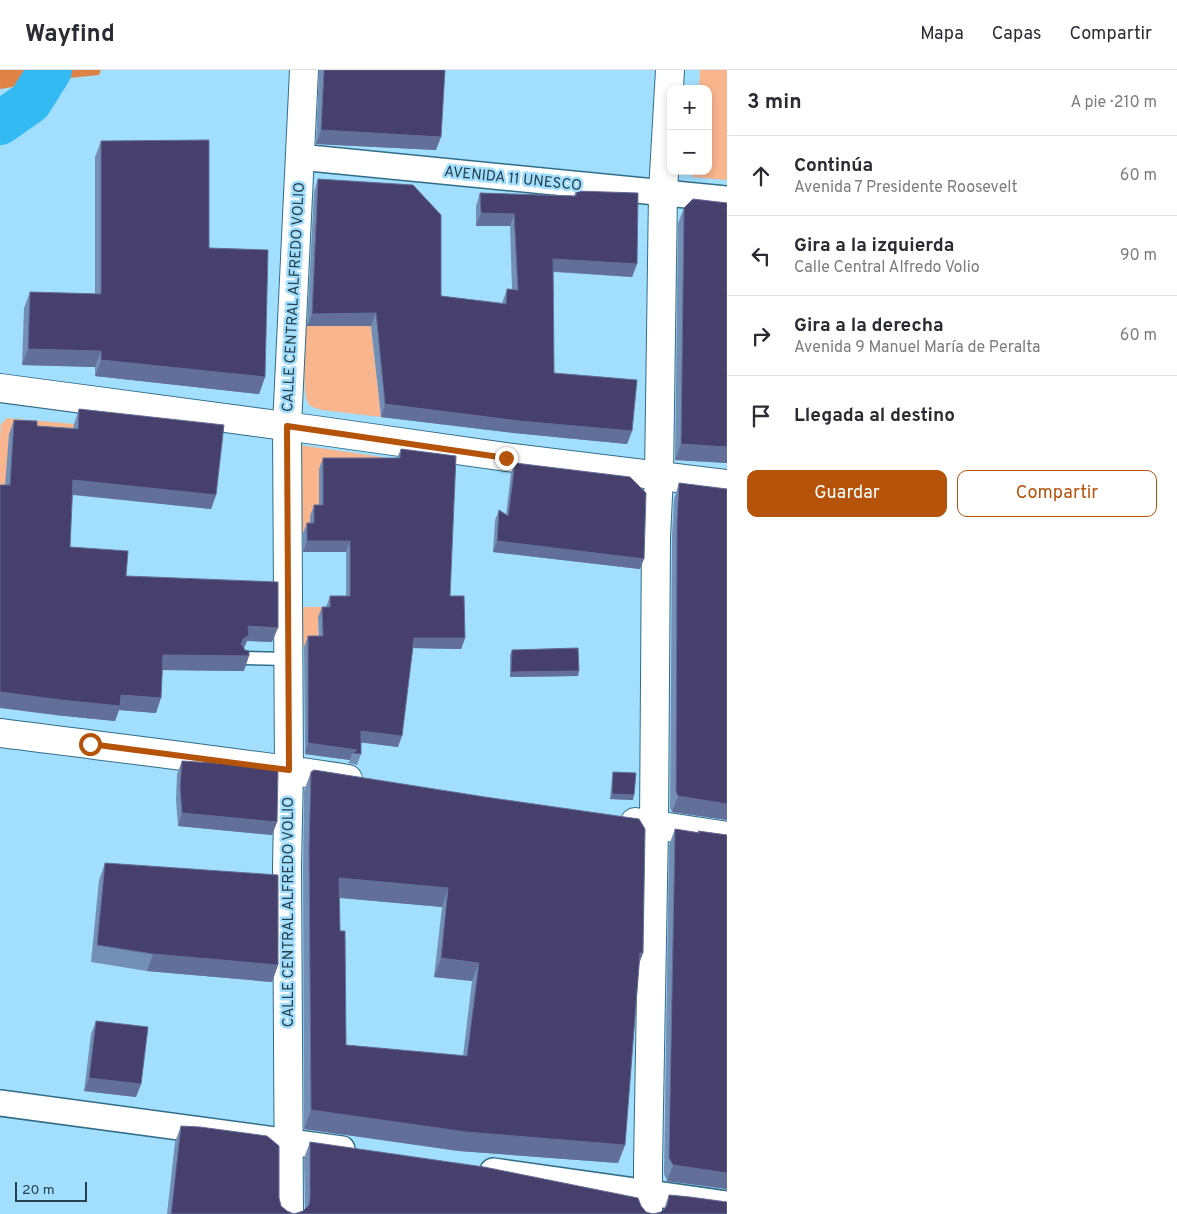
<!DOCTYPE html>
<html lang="es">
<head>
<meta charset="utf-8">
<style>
  body { margin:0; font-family:Overpass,sans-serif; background:#f7f7f7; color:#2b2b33 }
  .controls { position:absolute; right:15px; top:15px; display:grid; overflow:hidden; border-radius:10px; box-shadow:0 2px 8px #0003 }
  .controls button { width:45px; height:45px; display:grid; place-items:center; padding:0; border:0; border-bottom:1px solid #e1e1e2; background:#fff; color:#2b2b33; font:25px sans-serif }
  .scale { position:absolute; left:15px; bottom:12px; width:72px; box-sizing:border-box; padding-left:5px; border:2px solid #27404c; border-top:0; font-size:14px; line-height:18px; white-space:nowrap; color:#27404c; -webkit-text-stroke:4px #a2dffe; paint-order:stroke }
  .stop { position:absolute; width:15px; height:15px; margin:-11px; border:4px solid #b45309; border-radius:50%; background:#fff }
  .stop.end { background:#b45309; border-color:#fff; box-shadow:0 1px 5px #0008 }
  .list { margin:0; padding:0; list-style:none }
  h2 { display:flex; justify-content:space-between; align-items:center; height:65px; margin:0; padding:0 20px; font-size:21px }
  h2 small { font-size:16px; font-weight:400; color:#7c7c81 }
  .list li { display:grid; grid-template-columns:32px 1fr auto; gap:15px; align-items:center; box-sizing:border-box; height:80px; padding:0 20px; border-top:1px solid #e1e1e2 }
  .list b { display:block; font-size:19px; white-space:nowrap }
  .list p { margin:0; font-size:16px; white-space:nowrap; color:#7c7c81 }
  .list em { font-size:16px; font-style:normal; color:#7c7c81 }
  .actions { display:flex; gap:10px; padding:15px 20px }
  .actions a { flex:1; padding:11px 0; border:1px solid #b45309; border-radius:10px; text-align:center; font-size:18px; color:#b45309 }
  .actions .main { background:#b45309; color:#fff }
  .icon { flex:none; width:28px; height:28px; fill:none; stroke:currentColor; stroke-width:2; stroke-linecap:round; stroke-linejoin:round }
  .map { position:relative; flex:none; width:727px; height:1144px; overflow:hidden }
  header { display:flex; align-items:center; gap:30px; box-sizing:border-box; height:70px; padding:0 25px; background:#fff; border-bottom:1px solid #e1e1e2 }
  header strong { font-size:24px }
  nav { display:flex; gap:28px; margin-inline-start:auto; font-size:18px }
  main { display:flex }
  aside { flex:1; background:#fff }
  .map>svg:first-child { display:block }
  .green { fill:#f9b58d }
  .forest { fill:#df8247 }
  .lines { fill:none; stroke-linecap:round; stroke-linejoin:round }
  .river { stroke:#33baf2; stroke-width:44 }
  .service-casing { stroke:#326d88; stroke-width:15 }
  .minor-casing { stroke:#326d88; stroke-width:28 }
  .tertiary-casing { stroke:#326d88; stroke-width:30 }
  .service { stroke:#fff; stroke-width:12 }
  .minor { stroke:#fff; stroke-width:25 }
  .tertiary { stroke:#fff; stroke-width:28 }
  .wall { fill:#748fb5; fill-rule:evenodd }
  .shaded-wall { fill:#626f98 }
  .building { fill:#473f6c; stroke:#626f98; fill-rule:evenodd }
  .route { stroke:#b45309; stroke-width:6 }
  .labels { text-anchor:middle; stroke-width:5; stroke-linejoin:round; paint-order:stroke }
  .street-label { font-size:15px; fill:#27404c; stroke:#a2dffe }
</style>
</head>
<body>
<header>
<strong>Wayfind</strong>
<nav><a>Mapa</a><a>Capas</a><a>Compartir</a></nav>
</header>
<main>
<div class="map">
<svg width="727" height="1144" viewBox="0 0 727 1144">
  <rect width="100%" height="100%" fill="#a2dffe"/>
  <!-- green -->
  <path class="green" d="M700,0H727V110L692,107V101H708V19H699Z
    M306,256H371L381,347L322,340C317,338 311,338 308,333C302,323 305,270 306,256Z
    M7,348L74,354L67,435L0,430V369L1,354Z
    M299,375L397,389L319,399V446L310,463H300Z
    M298,537H326V547L318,548L319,577H298Z"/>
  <!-- forest -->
  <path class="forest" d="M0,0H101L99,5L69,8L0,19Z"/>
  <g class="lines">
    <!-- river -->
    <path class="river" d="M0,53L30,32L50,0"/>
    <defs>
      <path id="service" d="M244,588L288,589"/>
      <path id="minor" d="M299,87L727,129
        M0,1033L342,1079
        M493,1101L727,1134"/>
      <path id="tertiary" d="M0,318L315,360L506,387L727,414
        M0,663C116,678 232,691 348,709
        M635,752L727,766
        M289,1144L287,796L289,700L287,356L304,0
        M648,1144V1095L654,755L656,467L659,406L663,122L670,0"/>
    </defs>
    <!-- service casing -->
    <use href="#service" class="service-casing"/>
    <!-- minor casing -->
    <use href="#minor" class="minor-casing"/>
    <!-- tertiary casing -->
    <use href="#tertiary" class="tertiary-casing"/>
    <!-- service -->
    <use href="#service" class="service"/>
    <!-- minor -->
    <use href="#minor" class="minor"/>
    <!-- tertiary -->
    <use href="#tertiary" class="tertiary"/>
  </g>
  <!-- wall -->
  <path class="wall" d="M319,0H445L436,80L316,74Z
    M101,71L209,178L265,307L259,324L95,306V297L22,295L24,238L30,222L95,224V87Z
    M318,109L441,226L502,233L507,219H512L510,156H476V136L480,123L574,126L576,121L637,194L632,207L553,202L554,303L632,361L627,374L514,363L381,347L371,256H307L314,121Z
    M727,133V393L675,390L678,153L684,138Z
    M79,339L216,425L211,439L72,425L70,477L126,506L272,572L247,571L244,578V601L162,600L156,643L119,640L115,651L55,645L5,415L9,364L14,350L37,356L73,358L74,354Z
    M401,379L450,526L465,568L461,579L413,578L398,677L361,672V684L357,695L348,693L350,690L305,684L304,577L308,566H319L318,547L322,537H326L330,526H346V482H303V463L307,453H310V446L314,435H319V399L323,388H397Z
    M515,393L640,499L493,482L495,450L499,440L506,445L511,403Z
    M679,413L727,419V750L672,742L670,738L672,467L674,429Z
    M512,580L578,606L510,607V585Z
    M182,691L277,752L272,765L178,756L176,730L177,704Z
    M311,702L643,883L639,893L625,1075L618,1093L459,1081L304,1059L303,796L304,721ZM339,828L442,837L434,907L472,911L463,986L346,975L340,861Z
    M613,702L633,730L610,729L612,707Z
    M675,759L698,763V761L727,765V1119L667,1111L664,1104L669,775Z
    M105,793L278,895L272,912L147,901L91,892L99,810Z
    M96,951L141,1014L136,1027L84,1021L91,964Z
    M181,1056L279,1128L281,1136L287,1141L294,1144L303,1141L305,1140L304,1088L310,1072L641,1136L646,1142L653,1144L661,1142L664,1139L669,1125L689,1127H690L727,1144H167L175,1072Z"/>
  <!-- shaded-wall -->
  <path class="shaded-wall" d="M321,60L441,67L436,80L316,74Z
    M481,143L514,144L510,156H476Z
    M553,189L637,194L632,207L549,201Z
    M376,243L371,256H307L312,244Z
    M28,279L101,281L95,297L22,295Z
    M101,290L265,307L259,324L95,306Z
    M385,334L632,361L627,374L514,363L381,347Z
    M681,374L727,377V393L675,390Z
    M73,410L216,425L211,439L68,424Z
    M307,471H350L346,482H303Z
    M497,471L644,489L640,499L493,482Z
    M248,556L278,558L272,572L247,571L243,580L237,583Z
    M414,568H465L461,579L410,578Z
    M163,585L249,586L244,601L158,600Z
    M579,601L578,606L510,607L511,602Z
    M0,622L121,625L161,628L156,643L119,640L115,651L55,645L0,638Z
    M361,661L402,666L398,677L357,672Z
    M308,673L357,680L352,683L350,690L305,684Z
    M612,724L634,725L633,730L610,729Z
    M678,726L727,734V750L672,742Z
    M182,743L277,752L272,765L178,756Z
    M339,808L448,818L442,837L332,827Z
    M640,883H643L636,902Z
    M153,884L278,895L272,912L147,901Z
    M441,888L479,893L472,911L434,907Z
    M89,1008L141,1014L136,1027L84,1021Z
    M311,1040L625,1075L618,1093L459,1081L304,1059Z
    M673,1095L727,1103V1119L667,1111Z"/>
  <!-- building -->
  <path class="building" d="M324,0H445L441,67L321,60Z
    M209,70V178L268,180L265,307L101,290V281L28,279L30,222L101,224V71Z
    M318,109L413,115L441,145V226L506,234L507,219L518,220L514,144L481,143L480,123L576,126V121L638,123L637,194L553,189L554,303L637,310L632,361L519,351L385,334L376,243L312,244Z
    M693,129L727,133V377L681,374L684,138Z
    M79,339L224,355L216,425L73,410L70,477L128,481L126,506L278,512V558L248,556L249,565L243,569L241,574L245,580L249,581V586L163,585L161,628L121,625L120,636L61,630L0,622V415H10L14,350L37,351V356L78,359Z
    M401,379L456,386L450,526H464L465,568H414L402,666L361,661V684L352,683L357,680L308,673V566H323L322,537H330V526H350V471H307V453H314V435H323V388H400Z
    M515,393L630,407L646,423L644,489L497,471L499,440L508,446Z
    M679,413L727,419V734L678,726L676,722L677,452Z
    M578,578L579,601L511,602L512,580Z
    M182,691L231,694L278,700L277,752L182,743L180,716Z
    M314,700L485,727L639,749L645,759L643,883H640L625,1075L466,1062L311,1040L309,778L311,702ZM339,808L448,818L441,888L479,893L467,986L346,975L345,861H340Z
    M613,702L636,703L634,725L612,724Z
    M675,759L700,763L698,761L727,765V1103L673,1095L669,1088Z
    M105,793L278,805V895L153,884L97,875Z
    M96,951L148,957L141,1014L89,1008Z
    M181,1056L200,1057L267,1066L279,1076V1128L281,1136L287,1141L294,1144L303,1141L309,1135L310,1129V1072L484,1097L638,1128L641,1136L646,1142L653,1144L661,1142L667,1136L669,1125L690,1127L727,1132V1144H171Z"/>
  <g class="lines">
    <!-- route -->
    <path class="route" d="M90,674L289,700L287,356L506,388"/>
  </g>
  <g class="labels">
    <!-- street labels -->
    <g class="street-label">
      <text transform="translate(513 108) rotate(6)" y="5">AVENIDA 11 UNESCO</text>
      <text transform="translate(293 227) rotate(-87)" y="5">CALLE CENTRAL ALFREDO VOLIO</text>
      <text transform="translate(288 842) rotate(-90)" y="5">CALLE CENTRAL ALFREDO VOLIO</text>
    </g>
  </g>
</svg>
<div class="controls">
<button>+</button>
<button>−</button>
</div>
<div class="scale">20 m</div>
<div class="stop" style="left:90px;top:674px"></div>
<div class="stop end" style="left:506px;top:388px"></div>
</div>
<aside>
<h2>3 min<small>A pie · 210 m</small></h2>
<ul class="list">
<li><svg class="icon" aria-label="ahead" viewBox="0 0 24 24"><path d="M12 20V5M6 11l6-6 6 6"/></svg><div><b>Continúa</b><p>Avenida 7 Presidente Roosevelt</p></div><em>60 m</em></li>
<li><svg class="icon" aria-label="left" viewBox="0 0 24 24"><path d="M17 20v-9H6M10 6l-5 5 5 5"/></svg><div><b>Gira a la izquierda</b><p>Calle Central Alfredo Volio</p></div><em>90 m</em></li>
<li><svg class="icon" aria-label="right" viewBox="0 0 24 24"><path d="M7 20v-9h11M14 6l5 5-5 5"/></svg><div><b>Gira a la derecha</b><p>Avenida 9 Manuel María de Peralta</p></div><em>60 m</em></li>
<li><svg class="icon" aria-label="arrive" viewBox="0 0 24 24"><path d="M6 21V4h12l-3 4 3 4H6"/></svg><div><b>Llegada al destino</b></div></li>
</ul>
<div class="actions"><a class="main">Guardar</a><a>Compartir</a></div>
</aside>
</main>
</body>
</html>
